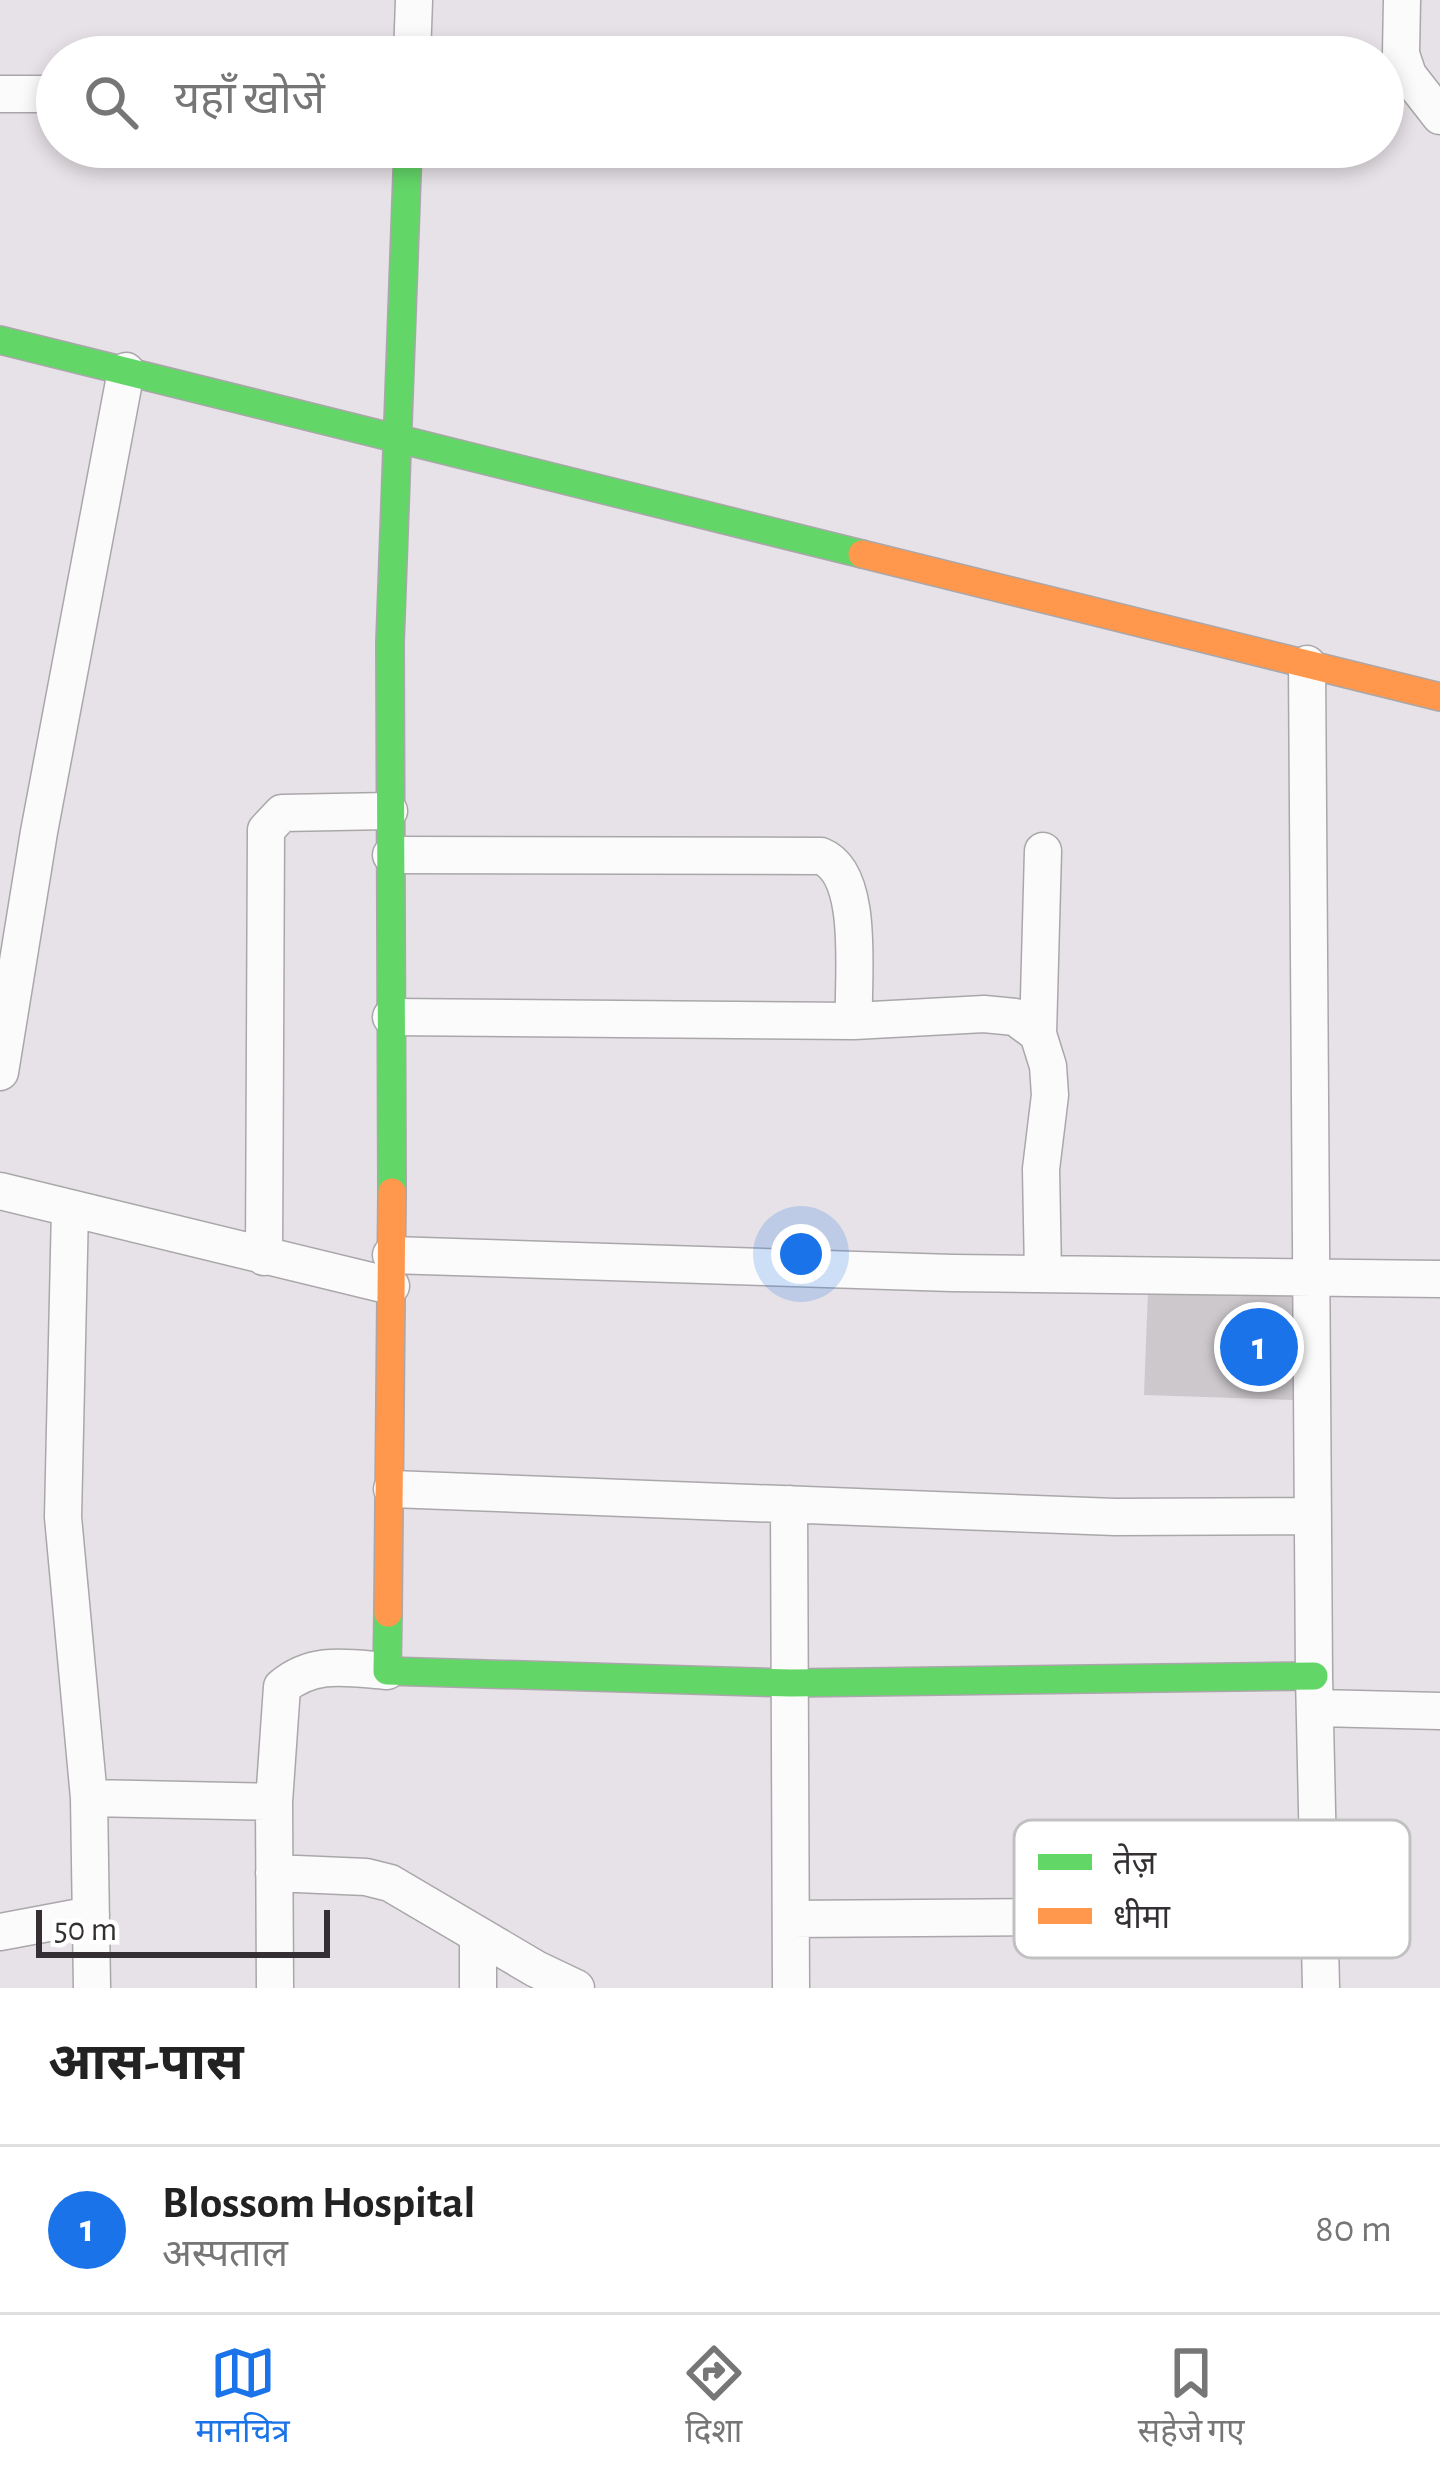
<!DOCTYPE html>
<html lang="hi">
<head>
<meta charset="utf-8">
<style>
  body { margin:0; font-family:"Alegreya Sans","Noto Sans Devanagari",sans-serif; background:#f6f6f6; color:#222 }
  .scale { position:absolute; left:36px; bottom:30px; width:294px; box-sizing:border-box; padding-left:12px; border:6px solid #332f33; border-top:0; font-size:33px; line-height:42px; white-space:nowrap; color:#332f33; -webkit-text-stroke:9px #fff; paint-order:stroke }
  .you { position:absolute; left:801px; top:1254px; width:42px; height:42px; margin:-30px; border:9px solid #fff; border-radius:50%; background:#1a73e8; box-shadow:0 0 0 18px #1a73e833 }
  .badge { display:grid; place-items:center; width:78px; height:78px; border-radius:50%; background:#1a73e8; color:#fff; font-size:39px; font-weight:700 }
  .pin { position:absolute; translate:-50% -50%; border:6px solid #fff; box-shadow:0 3px 12px #0006 }
  .list { margin:0; padding:0; list-style:none }
  h2 { display:flex; justify-content:space-between; align-items:center; height:156px; margin:0; padding:0 48px; font-size:51px }
  h2 small { font-size:39px; font-weight:400; color:#767676 }
  .list li { display:grid; grid-template-columns:78px 1fr auto; gap:36px; align-items:center; box-sizing:border-box; height:168px; padding:0 48px; border-top:3px solid #e0e0e0 }
  .list b { display:block; font-size:45px; white-space:nowrap }
  .list p { margin:0; font-size:39px; white-space:nowrap; color:#767676 }
  .list em { font-size:39px; font-style:normal; color:#767676 }
  .icon { flex:none; width:66px; height:66px; fill:none; stroke:currentColor; stroke-width:2; stroke-linecap:round; stroke-linejoin:round }
  .map { position:relative; flex:none; width:1440px; height:1988px; overflow:hidden }
  .search { position:absolute; background:#fff; box-shadow:0 6px 18px #0003; left:36px; right:36px; top:36px; height:132px; display:flex; align-items:center; gap:30px; box-sizing:border-box; padding:0 42px; border-radius:66px; color:#767676; font-size:45px }
  .sheet { height:324px; background:#fff }
  nav { display:flex; justify-content:space-around; align-items:center; box-sizing:border-box; height:168px; border-top:3px solid #e0e0e0; background:#fff; font-size:33px; color:#767676 }
  nav a { display:grid; justify-items:center; gap:6px }
  nav .on { color:#1a73e8 }
  .map>svg:first-child { display:block }
  .building { fill:#ccc8cc }
  .lines { fill:none; stroke-linecap:round; stroke-linejoin:round }
  .street-casing { stroke:#aaa7aa; stroke-width:39 }
  .fast-casing { stroke:#aaa7aa; stroke-width:30 }
  .slow-casing { stroke:#aaa7aa; stroke-width:30 }
  .street { stroke:#fbfbfb; stroke-width:36 }
  .fast { stroke:#63d668; stroke-width:27 }
  .slow { stroke:#ff974d; stroke-width:27 }
  .key { fill:#fff; stroke:#c2c1c2; stroke-width:3 }
  .key-label { font-size:33px; fill:#332f33 }
</style>
</head>
<body>
<div class="map">
<svg width="1440" height="1988" viewBox="0 0 1440 1988">
  <rect width="100%" height="100%" fill="#e7e2e7"/>
  <!-- building -->
  <path class="building" d="M1148,1289L1297,1295L1293,1400L1144,1395Z"/>
  <g class="lines">
    <defs>
      <path id="street" d="M1402,0L1401,54L1408,75L1440,116
        M412,57L414,0
        M0,94H57
        M1307,664L1314,1676L1321,1988
        M391,855L821,856C866,874 852,979 854,1021
        M391,1017L854,1021L984,1014L1015,1017L1038,1034L1048,1066L1050,1095L1041,1169L1043,1273
        M1038,1034L1043,851
        M0,1072L39,832L126,371
        M0,1191L391,1286
        M70,1209L63,1517L89,1798L92,1988
        M391,1255L952,1273L1440,1279
        M264,1257L266,830L282,813L389,811
        M392,1489L1115,1517L1313,1516
        M789,1504L791,1988
        M1318,1708L1440,1711
        M89,1798L274,1802
        M274,1873L366,1877L390,1883L536,1969L576,1988
        M791,1919L1319,1915
        M0,1932L91,1915
        M275,1988L274,1802L282,1687C314,1660 348,1668 387,1671
        M478,1988V1935"/>
      <path id="fast" d="M0,340L862,554
        M392,1192L390,643L408,147
        M388,1613L387,1671L791,1683L1314,1676"/>
      <path id="slow" d="M862,554L1440,697
        M388,1613L392,1192"/>
    </defs>
    <!-- street casing -->
    <use href="#street" class="street-casing"/>
    <!-- fast casing -->
    <use href="#fast" class="fast-casing"/>
    <!-- slow casing -->
    <use href="#slow" class="slow-casing"/>
    <!-- street -->
    <use href="#street" class="street"/>
    <!-- fast -->
    <use href="#fast" class="fast"/>
    <!-- slow -->
    <use href="#slow" class="slow"/>
  </g>
  <!-- legend -->
  <rect x="1014" y="1820" width="396" height="138" rx="18" class="key"/>
  <rect x="1038" y="1854" width="54" height="16" fill="#63d668"/>
  <rect x="1038" y="1908" width="54" height="16" fill="#ff974d"/>
  <g class="key-label">
    <text x="1113" y="1874">तेज़</text>
    <text x="1113" y="1928">धीमा</text>
  </g>
</svg>
<div class="scale">50 m</div>
<div class="you"></div>
<div class="pin badge" style="left:1259px;top:1347px">1</div>
<div class="search"><svg class="icon" aria-label="search" viewBox="0 0 24 24"><circle cx="10" cy="10" r="6"/><path d="M15 15l6 6"/></svg>यहाँ खोजें</div>
</div>
<section class="sheet">
<h2>आस-पास<small></small></h2>
<ul class="list">
<li><span class="badge">1</span><div><b>Blossom Hospital</b><p>अस्पताल</p></div><em>80 m</em></li>
</ul>
</section>
<nav>
<a class="on"><svg class="icon" aria-label="map" viewBox="0 0 24 24"><path d="M3 6l6-2 6 2 6-2v14l-6 2-6-2-6 2zM9 4v14M15 6v14"/></svg>मानचित्र</a>
<a><svg class="icon" aria-label="directions" viewBox="0 0 24 24"><path d="M12 3l9 9-9 9-9-9zM9 14v-3h6M13 9l2 2-2 2"/></svg>दिशा</a>
<a><svg class="icon" aria-label="saved" viewBox="0 0 24 24"><path d="M7 4h10v16l-5-4-5 4z"/></svg>सहेजे गए</a>
</nav>
</body>
</html>
